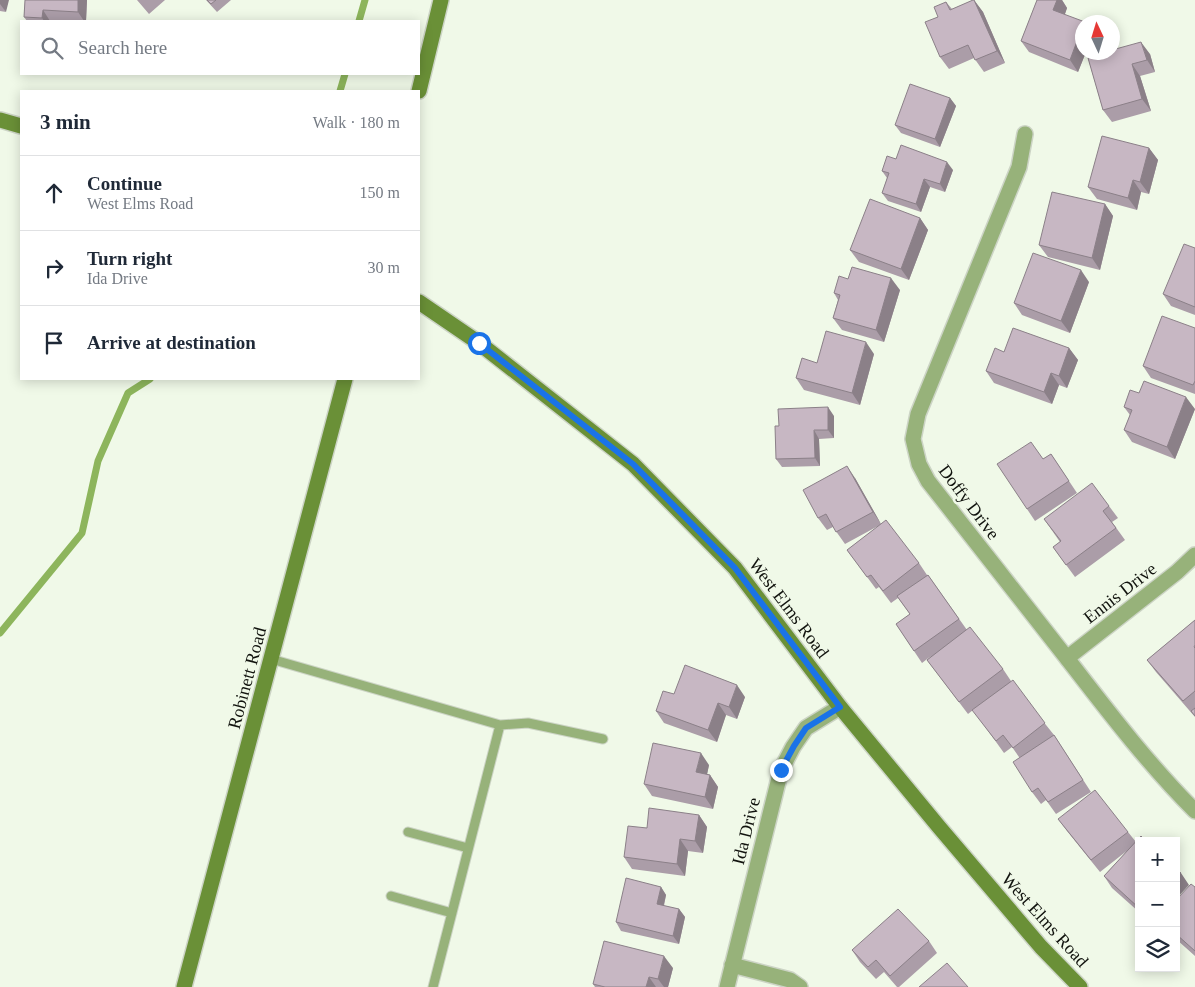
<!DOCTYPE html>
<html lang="en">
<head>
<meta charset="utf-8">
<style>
  body { margin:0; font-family:"Times New Roman",serif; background:#f6f6f7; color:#1f2937 }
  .controls { position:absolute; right:15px; bottom:15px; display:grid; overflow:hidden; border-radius:0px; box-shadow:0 2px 12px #0003 }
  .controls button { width:45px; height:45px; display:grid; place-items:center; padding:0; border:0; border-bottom:1px solid #e0e1e3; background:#fff; color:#1f2937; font:25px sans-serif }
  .compass { position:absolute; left:1075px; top:15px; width:45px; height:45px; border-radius:50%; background:#fff; box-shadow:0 2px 12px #0003; rotate:356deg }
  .stop { position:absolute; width:15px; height:15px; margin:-11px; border:4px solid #1a73e8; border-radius:50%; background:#fff }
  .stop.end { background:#1a73e8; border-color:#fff; box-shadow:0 1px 5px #0008 }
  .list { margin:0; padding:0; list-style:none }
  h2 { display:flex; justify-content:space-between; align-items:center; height:65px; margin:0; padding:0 20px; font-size:21px }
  h2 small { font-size:16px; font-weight:400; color:#747a83 }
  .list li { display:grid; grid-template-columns:32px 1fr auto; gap:15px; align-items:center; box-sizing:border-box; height:75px; padding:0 20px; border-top:1px solid #e0e1e3 }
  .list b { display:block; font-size:19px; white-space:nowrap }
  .list p { margin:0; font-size:16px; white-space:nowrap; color:#747a83 }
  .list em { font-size:16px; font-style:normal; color:#747a83 }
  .icon { flex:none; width:28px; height:28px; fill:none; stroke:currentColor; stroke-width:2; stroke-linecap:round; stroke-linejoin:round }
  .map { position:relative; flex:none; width:1195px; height:987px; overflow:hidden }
  .search { position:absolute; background:#fff; box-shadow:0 2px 12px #0003; left:20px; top:20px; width:400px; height:55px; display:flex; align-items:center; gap:12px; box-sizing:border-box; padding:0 18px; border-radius:0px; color:#747a83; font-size:19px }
  .panel { position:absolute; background:#fff; box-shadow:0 2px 12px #0003; left:20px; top:90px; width:400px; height:290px; border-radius:0px }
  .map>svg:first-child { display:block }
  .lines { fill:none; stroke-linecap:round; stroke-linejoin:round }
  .stream { stroke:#8db55c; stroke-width:7 }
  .lane-casing { stroke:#ccd4c5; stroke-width:11 }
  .street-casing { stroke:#ccd4c5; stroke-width:18 }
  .secondary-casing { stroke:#ccd4c5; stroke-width:18 }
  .lane { stroke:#97b27a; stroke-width:9 }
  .street { stroke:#97b27a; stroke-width:15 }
  .secondary { stroke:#6a9037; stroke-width:15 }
  .wall { fill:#ab9da8 }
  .shaded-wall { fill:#8b8088 }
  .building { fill:#c7b7c3; stroke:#8b8088 }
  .route { stroke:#1a73e8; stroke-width:6 }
  .labels { text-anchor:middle; stroke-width:5; stroke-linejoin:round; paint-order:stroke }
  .street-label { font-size:18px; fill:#11130e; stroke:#f0f9e8 }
</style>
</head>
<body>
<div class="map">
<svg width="1195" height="987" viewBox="0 0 1195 987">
  <rect width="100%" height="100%" fill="#f0f9e8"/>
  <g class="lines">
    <!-- stream -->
    <path class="stream" d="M359,21L365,0
      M340,91L345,74
      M0,633L82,533L98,461L128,393L150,379"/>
    <defs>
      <path id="lane" d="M271,659L500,725L433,987
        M500,725L528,723L603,739
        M408,832L468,848
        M391,896L452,913"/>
      <path id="street" d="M1025,134L1019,167L918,414L913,439L919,464L928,481C974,540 1020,598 1066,657C1107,710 1148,764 1195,811
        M1067,658L1177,572L1195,555
        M732,965L790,980L800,987
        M727,987L781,770L793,747L806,728L840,707"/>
      <path id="secondary" d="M419,91L441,0
        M0,120L21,126
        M419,302L479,343L633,464L735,568L840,707L939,827L1041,947L1080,987
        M184,987L345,379"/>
    </defs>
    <!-- lane casing -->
    <use href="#lane" class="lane-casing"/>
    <!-- street casing -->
    <use href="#street" class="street-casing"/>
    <!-- secondary casing -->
    <use href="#secondary" class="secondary-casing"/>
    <!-- lane -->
    <use href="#lane" class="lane"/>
    <!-- street -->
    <use href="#street" class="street"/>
    <!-- secondary -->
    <use href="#secondary" class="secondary"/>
  </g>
  <!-- wall -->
  <path class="wall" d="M0,0L6,12L0,11Z
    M25,0H87L86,21H27L24,17Z
    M137,0H165L149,14Z
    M206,0H231L217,12Z
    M974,0L983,12L1005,63L984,72L974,58L949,69L940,57L938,17L946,2L952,9Z
    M1037,0H1062L1067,8L1065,14L1082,52H1086L1078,72L1029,52L1021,41Z
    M1150,54L1155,72L1140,76L1151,111L1112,122L1103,110L1088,58Z
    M950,98L956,106L940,147L901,133L895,125Z
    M1149,148L1158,160L1149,194L1141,192L1137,210L1097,199L1088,187Z
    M896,159L953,170L945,192L930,187L921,212L888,201L882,193L887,178L882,171Z
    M1105,204L1113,216L1100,270L1048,257L1039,245Z
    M920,218L928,230L909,280L859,262L850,250Z
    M1195,248V315L1171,306L1163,294Z
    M848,279L900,290L884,342L842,330L833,318L838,300L834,293Z
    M1089,282L1070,333L1022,315L1014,303Z
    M1195,328V394L1151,378L1143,366Z
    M1069,348L1078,360L1067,388L1059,385L1052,404L994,383L986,371L1004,352Z
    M874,354L860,405L804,390L796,378L817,363Z
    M1124,407L1195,409L1175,459L1132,442L1124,430L1130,415Z
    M834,416V438L819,439L820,466L782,467L776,459Z
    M1051,454L1077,493L1035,521L1027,509L1043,459Z
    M855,478L881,524L919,563L927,575H928L967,630L1003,669L1011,681L1054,735L1091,792L1056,814L1046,800L1041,804L1032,792L1019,757L1012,747L1004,753L973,710L968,714L927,660L931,656L922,663L896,624L910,614L898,598L891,603L879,587L876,589L847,550L880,525L845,544L833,527L827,530L818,518Z
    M1109,506L1118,518L1112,522L1125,540L1075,577L1053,547L1060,542L1044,519Z
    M1195,620V717L1156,672L1147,660Z
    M674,694L745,697L737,719L726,715L717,742L664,723L656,711Z
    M709,765L707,774L710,775L718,787L713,809L652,796L644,784Z
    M699,815L707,827L703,853L688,851L685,876L632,869L624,857L647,828Z
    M1058,819L1128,832L1136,842L1139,841V912L1112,888L1104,876L1128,850L1100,872L1067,831Z
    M661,887L666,895L664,906L679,909L685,917L679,944L621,931L616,922Z
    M1195,887V956L1176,939V900Z
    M929,941L937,953L899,987H897L884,972L876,979L860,962L852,950Z
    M673,968L668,987H595L593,984Z"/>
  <!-- shaded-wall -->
  <path class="shaded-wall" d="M0,0H9L6,12L0,4Z
    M78,0H87L86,21H84L78,12Z
    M974,0L983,12L1005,63L997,51Z
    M1057,0H1062L1067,8L1062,22L1053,10Z
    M43,10L50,21H44L42,18Z
    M1082,28V52H1086L1078,72L1070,60Z
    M1141,42L1150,54L1155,72L1147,60Z
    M1132,64L1140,76L1151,111L1142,99Z
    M950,98L956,106L940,147L935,139Z
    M1149,148L1158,160L1149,194L1140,182Z
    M947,162L953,170L945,192L940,184Z
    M924,179L930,187L921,212L916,204Z
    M1133,180L1141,192L1137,210L1128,198Z
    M1105,204L1113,216L1100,270L1092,258Z
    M920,218L928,230L909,280L901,269Z
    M1081,270L1089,282L1070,333L1061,321Z
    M891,278L900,290L884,342L876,330Z
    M866,342L874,354L860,405L852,393Z
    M1069,348L1078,360L1067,388L1059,376Z
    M1051,373L1059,385L1052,404L1044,392Z
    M1186,397L1195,409L1175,459L1167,447Z
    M828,407L834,416V438L828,430Z
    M814,430L819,439L820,466L815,458Z
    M847,466L855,478L881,524L873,512Z
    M737,685L745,697L737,719L729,707Z
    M718,703L726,715L717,742L708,730Z
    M701,753L709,765L705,784L696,772Z
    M710,775L718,787L713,809L705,797Z
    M699,815L707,827L703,853L695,841Z
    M680,839L688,851L685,876L677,864Z
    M1181,873L1189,885L1176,899V878Z
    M661,887L666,895L662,912L657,904Z
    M679,909L685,917L679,944L673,936Z
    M664,956L673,968L668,987H664L658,979Z
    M649,977L656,987H646Z"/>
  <!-- building -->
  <path class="building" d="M25,0H78V12L43,10L42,18L24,17Z
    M207,0H216L211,4Z
    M973,0H974L997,51L975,60L968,45L940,57L925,22L938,17L934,7L946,2L950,10Z
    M1037,0H1057L1053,10L1085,22H1082V28L1070,60L1021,41Z
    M1141,42L1147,60L1132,64L1142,99L1103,110L1088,58L1105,52H1112V50Z
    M910,84L950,98L935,139L895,125Z
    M1102,136L1149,148L1140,182L1133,180L1128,198L1088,187Z
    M901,145L947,162L940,184L924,179L916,204L882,193L889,173L882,171L887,156L896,159Z
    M1052,192L1105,204L1092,258L1039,245Z
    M870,199L920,218L901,269L850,250Z
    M1184,244L1195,248V307L1163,294Z
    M1033,253L1081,270L1061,321L1014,303Z
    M852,267L891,278L876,330L833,318L840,295L834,293L839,276L848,279Z
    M1162,316L1195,328V381L1193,385L1143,366Z
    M1013,328L1069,348L1059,376L1051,373L1044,392L986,371L995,348L1004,352Z
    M826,331L866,342L852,393L796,378L802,358L817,363Z
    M1144,381L1186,397L1167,447L1124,430L1132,410L1124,407L1130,390L1139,393Z
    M828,407V430H814L815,458L776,459L775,426H779L778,409Z
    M1031,442L1043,459L1051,454L1069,481L1027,509L997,464Z
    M847,466L873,512L836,532L826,514L818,518L803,490Z
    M1092,483L1109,506L1103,511L1116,528L1066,565L1053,547L1061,541L1044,519Z
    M886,520L919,563L883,591L871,575L867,577L847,550Z
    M928,575L959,619L914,651L896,624L910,614L897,596Z
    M1195,620V645L1194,647L1195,648V691L1183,701L1147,660Z
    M970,627L1003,669L959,702L927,660Z
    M685,665L737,685L729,707L718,703L708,730L656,711L663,691L674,694Z
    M1013,680L1045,723L1013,748L1003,735L996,741L972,710Z
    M1195,708V716L1191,711Z
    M1054,735L1083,780L1048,802L1038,788L1032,792L1013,762Z
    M653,743L701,753L696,772L710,775L705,797L644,784Z
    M1095,790L1128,832L1091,860L1058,819Z
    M649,808L699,815L695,841L680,839L677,864L624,857L628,826L647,828Z
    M1141,836L1146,841H1139V908L1104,876Z
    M1176,869L1181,873L1176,878Z
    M626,878L661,887L657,904L679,909L673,936L616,922Z
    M1191,884L1195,887V951L1176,934V900Z
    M898,909L929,941L890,976L876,960L868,967L852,950Z
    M604,941L664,956L658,979L649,977L646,987H605L593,984Z
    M947,963L968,987H919Z"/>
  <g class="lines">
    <!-- route -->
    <path class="route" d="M479,343L633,464L735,568L840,707L806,728L794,746L781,770"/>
  </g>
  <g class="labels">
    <!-- street labels -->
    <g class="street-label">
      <text transform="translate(969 502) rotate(53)" y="6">Doffy Drive</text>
      <text transform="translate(1120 593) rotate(-38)" y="6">Ennis Drive</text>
      <text transform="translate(789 608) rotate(53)" y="6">West Elms Road</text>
      <text transform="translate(247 678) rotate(-75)" y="6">Robinett Road</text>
      <text transform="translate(746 831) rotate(-76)" y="6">Ida Drive</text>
      <text transform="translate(1045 920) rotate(48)" y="6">West Elms Road</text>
    </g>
  </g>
</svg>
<div class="controls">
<button>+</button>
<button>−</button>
<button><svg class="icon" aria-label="layers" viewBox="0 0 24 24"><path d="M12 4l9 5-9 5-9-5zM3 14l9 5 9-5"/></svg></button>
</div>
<svg class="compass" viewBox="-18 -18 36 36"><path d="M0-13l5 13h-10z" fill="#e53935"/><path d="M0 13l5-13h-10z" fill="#747a83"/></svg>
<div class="stop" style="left:479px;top:343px"></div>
<div class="stop end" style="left:781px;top:770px"></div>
<div class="search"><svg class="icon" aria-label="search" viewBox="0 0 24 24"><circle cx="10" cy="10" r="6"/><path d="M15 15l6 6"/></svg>Search here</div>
<section class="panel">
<h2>3 min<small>Walk · 180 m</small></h2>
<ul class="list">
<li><svg class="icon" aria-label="ahead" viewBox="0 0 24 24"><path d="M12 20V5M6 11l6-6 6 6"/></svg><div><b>Continue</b><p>West Elms Road</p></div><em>150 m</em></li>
<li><svg class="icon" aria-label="right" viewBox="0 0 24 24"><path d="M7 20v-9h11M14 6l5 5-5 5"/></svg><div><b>Turn right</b><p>Ida Drive</p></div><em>30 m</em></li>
<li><svg class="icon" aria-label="arrive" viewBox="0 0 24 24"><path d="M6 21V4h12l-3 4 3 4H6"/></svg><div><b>Arrive at destination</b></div></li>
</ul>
</section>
</div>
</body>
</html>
